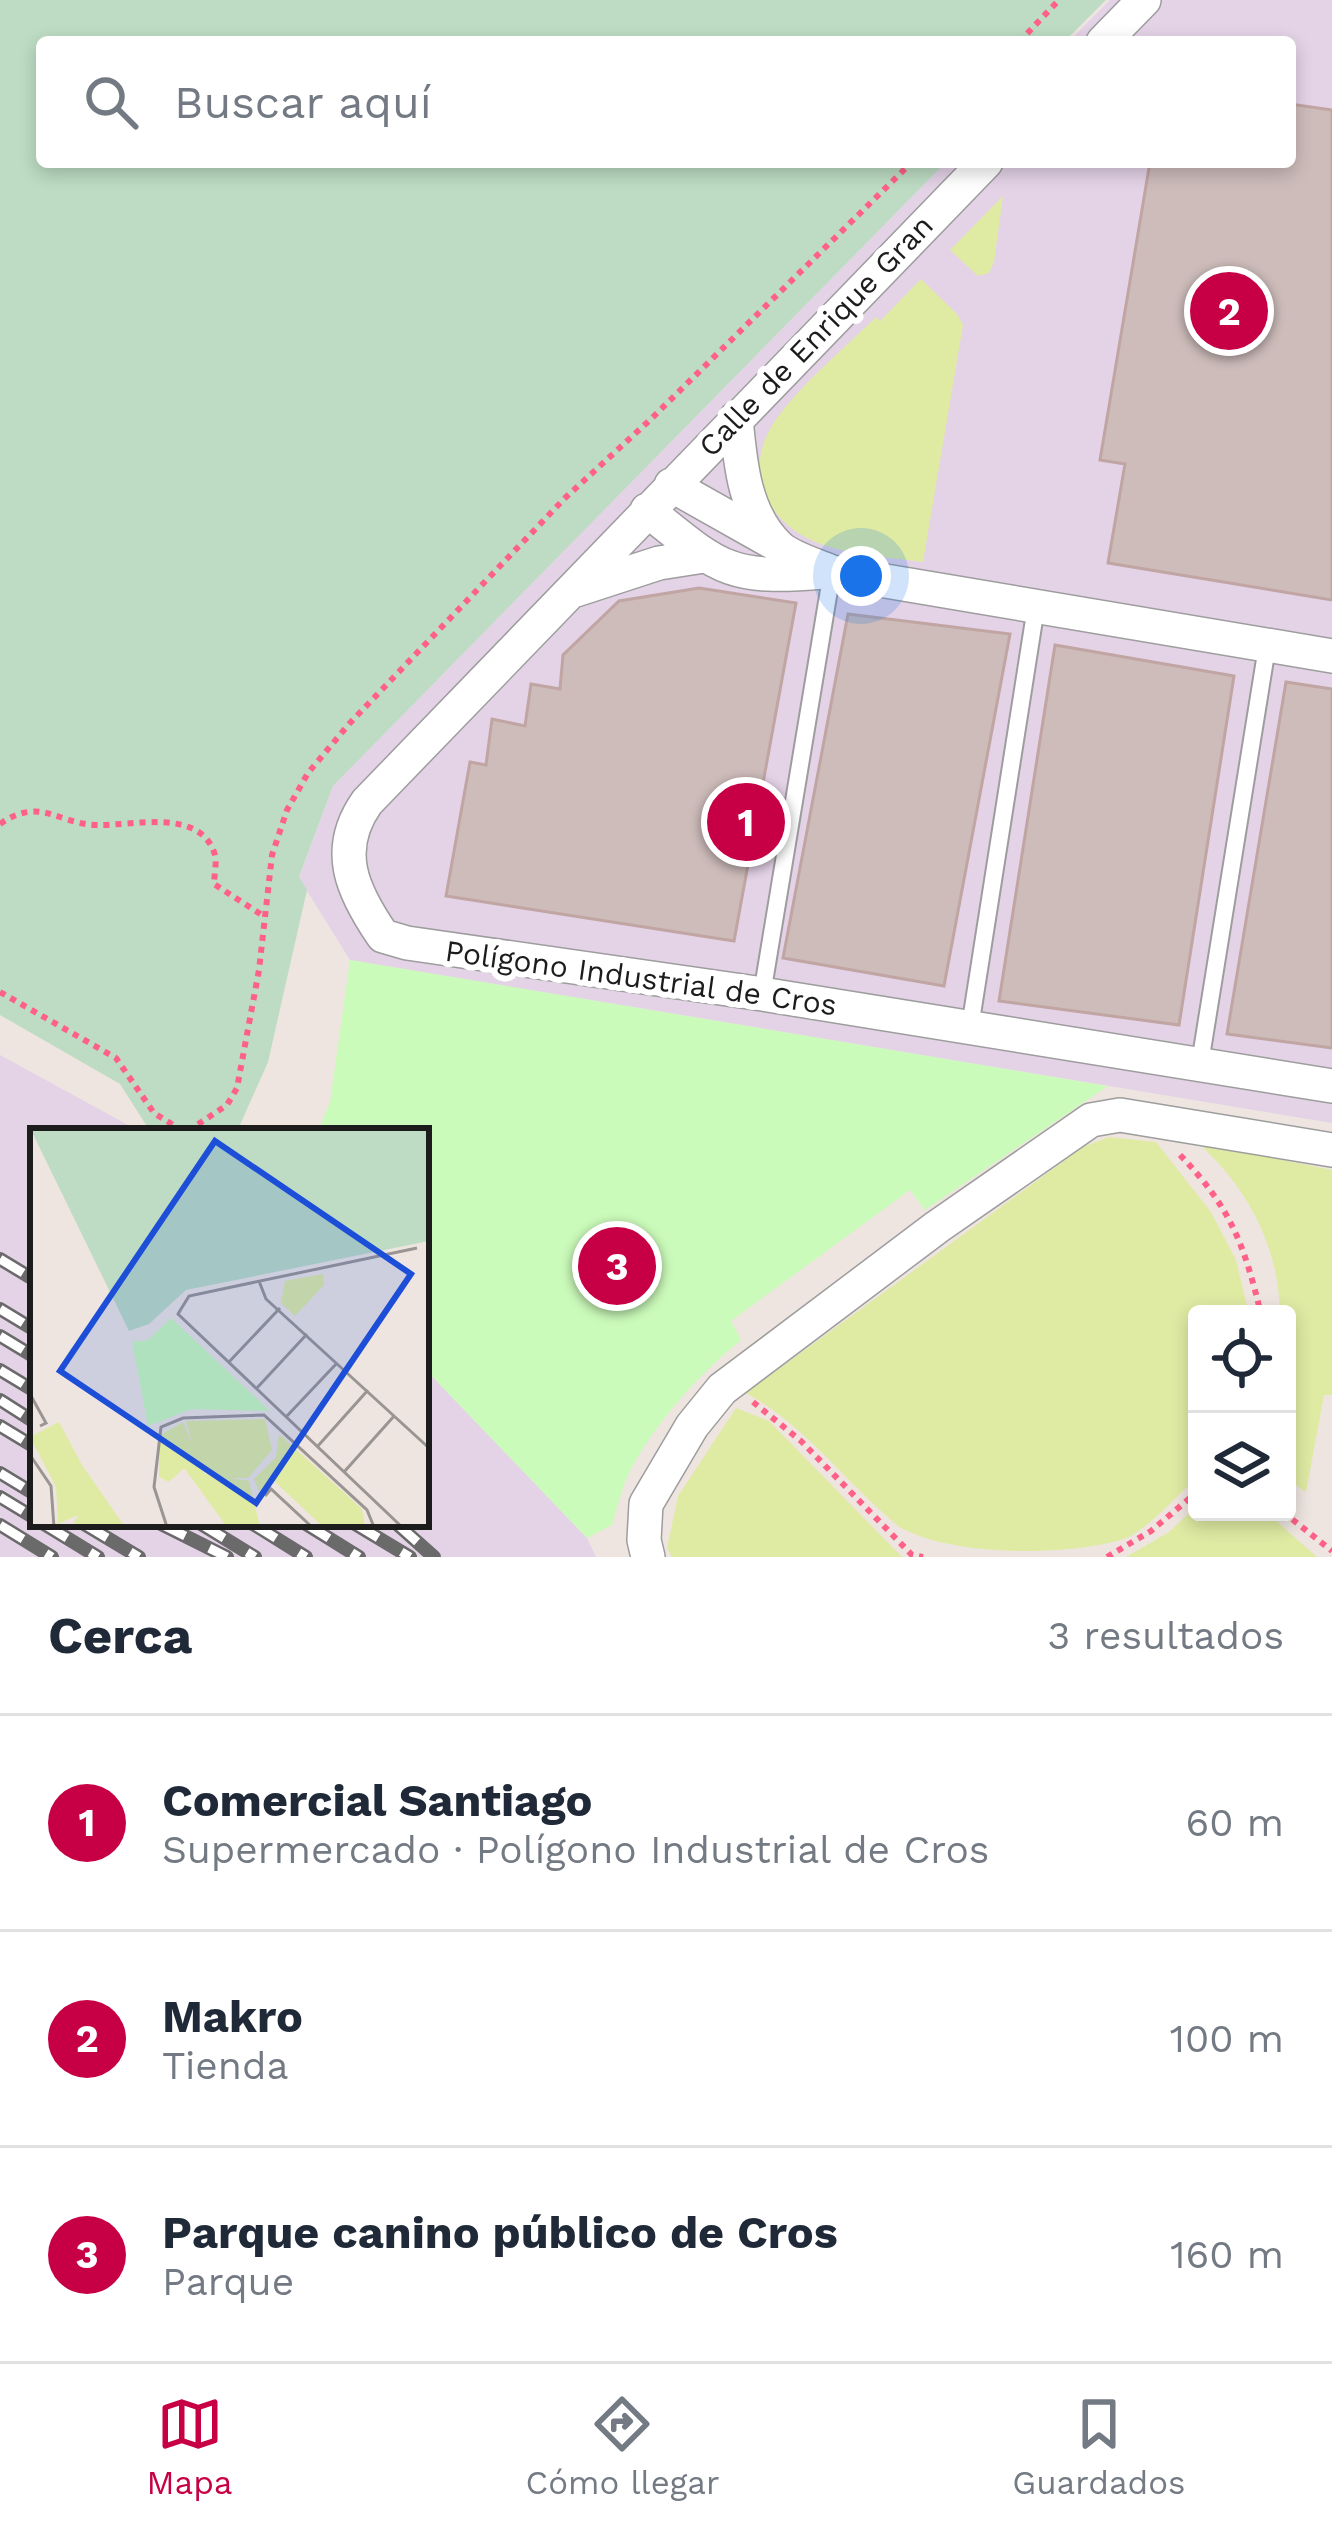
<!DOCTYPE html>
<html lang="es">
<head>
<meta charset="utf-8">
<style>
  body { margin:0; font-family:"Work Sans",sans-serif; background:#f2f2f3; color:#1f2937 }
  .controls { position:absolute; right:36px; bottom:36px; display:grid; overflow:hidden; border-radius:12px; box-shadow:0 6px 18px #0003 }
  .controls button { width:108px; height:108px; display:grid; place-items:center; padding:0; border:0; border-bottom:3px solid #e0e1e3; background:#fff; color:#1f2937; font:60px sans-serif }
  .you { position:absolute; left:861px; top:576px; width:42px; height:42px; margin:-30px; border:9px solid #fff; border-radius:50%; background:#1a73e8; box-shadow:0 0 0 18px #1a73e833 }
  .badge { display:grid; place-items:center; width:78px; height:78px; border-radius:50%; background:#c70045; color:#fff; font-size:39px; font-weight:700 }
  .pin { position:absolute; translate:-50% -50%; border:6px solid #fff; box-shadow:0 3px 12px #0006 }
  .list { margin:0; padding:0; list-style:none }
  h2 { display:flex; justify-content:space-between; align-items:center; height:156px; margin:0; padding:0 48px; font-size:51px }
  h2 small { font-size:39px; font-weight:400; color:#747a83 }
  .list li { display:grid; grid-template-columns:78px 1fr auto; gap:36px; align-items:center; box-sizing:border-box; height:216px; padding:0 48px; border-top:3px solid #e0e1e3 }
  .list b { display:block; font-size:45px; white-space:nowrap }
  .list p { margin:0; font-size:39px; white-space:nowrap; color:#747a83 }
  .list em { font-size:39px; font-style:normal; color:#747a83 }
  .icon { flex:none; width:66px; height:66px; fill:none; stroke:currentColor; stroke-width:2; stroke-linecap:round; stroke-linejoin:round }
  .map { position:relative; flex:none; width:1332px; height:1557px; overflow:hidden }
  .search { position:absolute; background:#fff; box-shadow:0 6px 18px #0003; left:36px; right:36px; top:36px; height:132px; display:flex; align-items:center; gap:30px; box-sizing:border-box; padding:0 42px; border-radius:12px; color:#747a83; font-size:45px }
  .sheet { height:804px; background:#fff }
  nav { display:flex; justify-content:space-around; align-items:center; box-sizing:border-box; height:168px; border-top:3px solid #e0e1e3; background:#fff; font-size:33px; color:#747a83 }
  nav a { display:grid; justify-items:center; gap:6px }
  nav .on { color:#c70045 }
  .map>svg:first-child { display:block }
  .industrial { fill:#e4d2e7 }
  .grass { fill:#dfeba3 }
  .wetland { fill:#bddcc3 }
  .park { fill:#cbfbba }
  .building { fill:#cdbcba; stroke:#c0a5a3; stroke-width:3 }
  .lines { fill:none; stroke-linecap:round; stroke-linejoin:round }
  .lane-casing { stroke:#9d9d9d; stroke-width:20 }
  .street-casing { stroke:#9d9d9d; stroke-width:36 }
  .path { stroke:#ff6087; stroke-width:6; stroke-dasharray:6 6; stroke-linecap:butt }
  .lane { stroke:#fff; stroke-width:16 }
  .street { stroke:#fff; stroke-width:33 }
  .rail-casing { stroke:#6a6a6a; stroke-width:14 }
  .rail { stroke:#fff; stroke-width:9; stroke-dasharray:27; stroke-linecap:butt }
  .labels { text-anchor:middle; stroke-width:12; stroke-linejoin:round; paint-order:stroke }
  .street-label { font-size:30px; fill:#1c1c1c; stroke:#fff }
  .inset-road { fill:none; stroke:#9a9592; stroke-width:3 }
  .view { fill:#1d4ed8; fill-opacity:0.15; stroke:#1d4ed8; stroke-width:6 }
  .inset-edge { fill:none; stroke:#1c1c1c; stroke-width:6 }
</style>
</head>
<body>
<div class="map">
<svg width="1332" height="1557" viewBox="0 0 1332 1557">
  <rect width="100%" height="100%" fill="#eee5e0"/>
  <!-- industrial -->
  <path class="industrial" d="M1110,0H1332V1123L350,960L299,878L333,786L946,162H1290V42H1068Z
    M0,1055L139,1131H33V1524H426V1370L587,1538L596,1557H0Z"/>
  <!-- grass -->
  <path class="grass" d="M1003,196L994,262L989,273L978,276L950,250Z
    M921,279L957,314L963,325L923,562C864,554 792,555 764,493C756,474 759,449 769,431C788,395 846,347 876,317L880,321Z
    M1109,1137L1156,1142L1211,1212L1236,1260L1249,1314H1197V1478C1175,1497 1152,1525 1127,1538C1069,1557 949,1557 898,1526C846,1483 805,1425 746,1393L1083,1147Z
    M1198,1143L1332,1170V1395H1324L1306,1492L1287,1479V1314H1280C1279,1247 1248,1188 1198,1143Z
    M736,1408L769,1421L902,1557H672L667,1548L678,1496Z
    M1197,1506V1512H1266L1317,1557H1126L1169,1532Z"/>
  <!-- wetland -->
  <path class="wetland" d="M0,0H1106L1064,42H42V162H946L333,786L299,877L307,890L268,1062L239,1127L231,1131H150L120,1084L0,1015Z"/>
  <!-- park -->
  <path class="park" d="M350,960L1096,1084L1108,1086L925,1210L910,1190L731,1321L741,1340C699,1374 655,1423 630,1471C622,1487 617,1508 612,1525L587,1538L426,1370V1131H318L330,1102Z"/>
  <!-- building -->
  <path class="building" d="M1290,104L1332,110V600L1108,563L1125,464L1100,460L1150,162H1290Z
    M699,588L796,603L734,941L446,896L470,762L486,765L492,719L525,726L531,684L560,689L563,655L619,601Z
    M848,614L1010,634L944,986L783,958Z
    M1055,645L1234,676L1179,1025L999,1001Z
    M1286,682L1332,689V1048L1227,1034Z"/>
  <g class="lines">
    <defs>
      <path id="lane" d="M762,994L832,572
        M970,1027L1036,607
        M1200,1063L1267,647"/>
      <path id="street" d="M1103,42L1144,0
        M986,162L367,802C333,850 352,891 383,936L407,943L762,994L1332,1086
        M736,418C740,462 744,514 779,547C791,558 816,565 832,572L1332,656
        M671,485L772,542
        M647,510C720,569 728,580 824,572
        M576,590L659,563L704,556
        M648,1557L644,1540L646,1504L692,1426L722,1389L937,1227L1091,1120L1120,1115L1332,1150"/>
    </defs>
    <!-- lane casing -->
    <use href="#lane" class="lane-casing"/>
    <!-- street casing -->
    <use href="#street" class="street-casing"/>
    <!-- path -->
    <path class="path" d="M1019,42L1059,0
      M0,824C41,796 57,824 97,825C132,826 201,807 215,855C217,863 214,876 214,884L265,917
      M0,992L116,1058L154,1113L183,1131
      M188,1131L227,1105L237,1088L259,970L272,855L287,810L308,773L349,724L565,498L651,419L912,162
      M1180,1155C1231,1208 1244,1244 1261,1314
      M753,1402L801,1441L912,1555L923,1557
      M1283,1512L1332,1551
      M1107,1557L1151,1531L1197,1492"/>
    <!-- lane -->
    <use href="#lane" class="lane"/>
    <!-- street -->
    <use href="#street" class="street"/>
    <defs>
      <path id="rail" d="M0,1259L33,1279
        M0,1309L33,1329
        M0,1336L33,1356
        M0,1370L33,1390
        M0,1400L33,1421
        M0,1426L33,1446
        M0,1473L33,1493
        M0,1497L33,1517
        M44,1524L98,1557
        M84,1524L139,1557
        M161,1524L227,1557
        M201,1524L255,1557
        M253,1524L306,1557
        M306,1524L359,1557
        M355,1524L410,1557
        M397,1524L434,1557
        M0,1525L52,1557"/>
    </defs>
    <!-- rail casing -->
    <use href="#rail" class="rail-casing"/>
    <!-- rail -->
    <use href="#rail" class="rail"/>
  </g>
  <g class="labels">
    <!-- street labels -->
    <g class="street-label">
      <text transform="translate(816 336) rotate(-46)" y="10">Calle de Enrique Gran</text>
      <text transform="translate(641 978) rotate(8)" y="10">Polígono Industrial de Cros</text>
    </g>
  </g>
  <!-- overview -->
  <g transform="translate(30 1128)">
    <rect width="399" height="399" fill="#eee5e0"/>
    <path d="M293,146L294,157L265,188L251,175L255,153ZM235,291L242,322L218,350H186L167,333L156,293ZM29,294L52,337L95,399H42L48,387L28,396L26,359L0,309ZM153,294L175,346L219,353L230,399H197L154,340L139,354L129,349V308ZM249,306L332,381L335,399H293L242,351L229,363L224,351L246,329Z" fill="#dfeba3"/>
    <path d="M0,0H399V113L156,162L119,196L99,203Z" fill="#bddcc3"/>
    <path d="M141,190L240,283L162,281L118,298L102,214L118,212Z" fill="#cbfbba"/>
    <path class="inset-road" d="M229,153L236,171L399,320M198,235L250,180M226,261L277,206M0,266L16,295L10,298M256,289L307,235M287,319L338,262M0,327L21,358L24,399M314,344L365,287M235,368L241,361L282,399M137,399L124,359L131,299L153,290L234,287L337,382L344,399M372,399L148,186L159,168L387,120"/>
    <path class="view" d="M185,13L381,146L226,375L30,243Z"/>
    <rect width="399" height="399" class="inset-edge"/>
  </g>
</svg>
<div class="controls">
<button><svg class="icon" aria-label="locate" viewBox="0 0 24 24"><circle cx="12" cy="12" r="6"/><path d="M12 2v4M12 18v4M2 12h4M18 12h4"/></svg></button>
<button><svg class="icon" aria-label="layers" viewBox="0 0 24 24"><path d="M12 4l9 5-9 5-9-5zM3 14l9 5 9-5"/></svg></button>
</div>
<div class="you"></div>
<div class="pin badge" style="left:746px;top:822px">1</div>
<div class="pin badge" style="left:1229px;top:311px">2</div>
<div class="pin badge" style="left:617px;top:1266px">3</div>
<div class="search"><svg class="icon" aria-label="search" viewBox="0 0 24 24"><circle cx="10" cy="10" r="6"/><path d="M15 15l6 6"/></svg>Buscar aquí</div>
</div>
<section class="sheet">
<h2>Cerca<small>3 resultados</small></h2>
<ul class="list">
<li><span class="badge">1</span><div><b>Comercial Santiago</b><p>Supermercado · Polígono Industrial de Cros</p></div><em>60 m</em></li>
<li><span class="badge">2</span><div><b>Makro</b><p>Tienda</p></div><em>100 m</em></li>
<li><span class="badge">3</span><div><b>Parque canino público de Cros</b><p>Parque</p></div><em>160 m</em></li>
</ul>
</section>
<nav>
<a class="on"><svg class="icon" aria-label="map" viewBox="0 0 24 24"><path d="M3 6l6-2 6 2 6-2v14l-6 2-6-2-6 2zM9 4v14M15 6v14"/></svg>Mapa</a>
<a><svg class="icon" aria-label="directions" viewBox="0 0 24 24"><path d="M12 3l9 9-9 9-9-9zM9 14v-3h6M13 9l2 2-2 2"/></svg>Cómo llegar</a>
<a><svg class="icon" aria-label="saved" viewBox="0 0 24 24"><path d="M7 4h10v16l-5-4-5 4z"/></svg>Guardados</a>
</nav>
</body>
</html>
